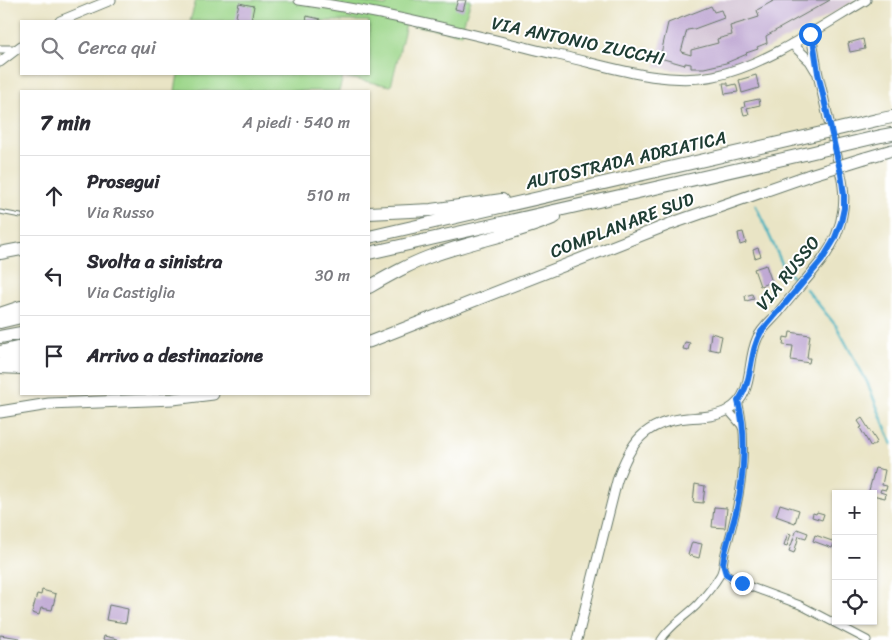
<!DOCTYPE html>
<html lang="it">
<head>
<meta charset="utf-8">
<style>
  body { margin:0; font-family:Sriracha,sans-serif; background:#f7f7f7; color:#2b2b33 }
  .controls { position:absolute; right:15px; bottom:15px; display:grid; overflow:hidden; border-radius:0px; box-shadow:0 1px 4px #0004 }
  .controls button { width:45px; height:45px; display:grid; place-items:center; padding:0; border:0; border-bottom:1px solid #e1e1e2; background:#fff; color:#2b2b33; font:25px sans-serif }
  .stop { position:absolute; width:15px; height:15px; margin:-11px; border:4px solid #1a73e8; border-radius:50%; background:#fff }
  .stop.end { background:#1a73e8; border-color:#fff; box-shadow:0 1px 5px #0008 }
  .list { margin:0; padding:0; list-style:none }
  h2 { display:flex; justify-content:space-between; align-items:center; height:65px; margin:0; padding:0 20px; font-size:21px }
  h2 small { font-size:16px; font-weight:400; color:#7c7c81 }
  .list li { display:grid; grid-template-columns:32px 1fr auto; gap:15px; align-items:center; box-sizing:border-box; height:80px; padding:0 20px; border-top:1px solid #e1e1e2 }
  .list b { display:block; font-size:19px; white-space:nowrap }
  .list p { margin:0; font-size:16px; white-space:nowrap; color:#7c7c81 }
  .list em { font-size:16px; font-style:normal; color:#7c7c81 }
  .icon { flex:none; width:28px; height:28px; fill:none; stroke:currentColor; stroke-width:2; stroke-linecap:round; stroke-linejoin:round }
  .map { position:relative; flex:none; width:892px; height:640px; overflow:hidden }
  .search { position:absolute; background:#fff; box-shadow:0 1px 4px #0004; left:20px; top:20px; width:350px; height:55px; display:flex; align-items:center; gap:12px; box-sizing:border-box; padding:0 18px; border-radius:0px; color:#7c7c81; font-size:19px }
  .panel { position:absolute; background:#fff; box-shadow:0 1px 4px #0004; left:20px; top:90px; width:350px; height:305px; border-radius:0px }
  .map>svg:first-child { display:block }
  .industrial { fill:#cfbed0 }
  .green { fill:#9bd689; stroke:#5d8a5e }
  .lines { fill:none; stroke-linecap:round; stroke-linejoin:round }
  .stream { stroke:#42b1be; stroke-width:2.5 }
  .building { fill:#bda6d2 }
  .service-casing { stroke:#667767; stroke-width:5 }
  .minor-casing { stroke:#667767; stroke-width:9 }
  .tertiary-casing { stroke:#667767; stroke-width:11 }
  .secondary-casing { stroke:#667767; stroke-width:11 }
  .trunk-casing { stroke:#667767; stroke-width:13 }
  .motorway-casing { stroke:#667767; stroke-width:14 }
  .service { stroke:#fff; stroke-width:3 }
  .minor { stroke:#fff; stroke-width:7 }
  .tertiary { stroke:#fff; stroke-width:9 }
  .secondary { stroke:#fff; stroke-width:9 }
  .trunk { stroke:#fff; stroke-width:11 }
  .motorway { stroke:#fff; stroke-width:12 }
  .trunk-bridge-casing { stroke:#667767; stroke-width:13; stroke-linecap:butt }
  .motorway-bridge-casing { stroke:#667767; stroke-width:14; stroke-linecap:butt }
  .trunk-bridge { stroke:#fff; stroke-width:11 }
  .motorway-bridge { stroke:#fff; stroke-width:12 }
  .route { stroke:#1a73e8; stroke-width:6 }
  .labels { text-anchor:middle; stroke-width:4; stroke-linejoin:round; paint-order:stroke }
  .street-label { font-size:18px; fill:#1f3d34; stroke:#fff }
</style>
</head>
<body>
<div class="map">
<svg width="892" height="640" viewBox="0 0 892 640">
  <rect width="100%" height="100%" fill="#fff"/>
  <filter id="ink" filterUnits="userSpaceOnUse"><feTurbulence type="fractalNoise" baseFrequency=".02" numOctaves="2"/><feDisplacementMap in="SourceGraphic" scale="10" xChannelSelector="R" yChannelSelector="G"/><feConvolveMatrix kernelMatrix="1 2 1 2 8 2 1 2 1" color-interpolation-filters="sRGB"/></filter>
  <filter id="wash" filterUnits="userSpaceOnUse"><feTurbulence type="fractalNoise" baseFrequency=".0096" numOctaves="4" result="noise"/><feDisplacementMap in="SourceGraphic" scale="20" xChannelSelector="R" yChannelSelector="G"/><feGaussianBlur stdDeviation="1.12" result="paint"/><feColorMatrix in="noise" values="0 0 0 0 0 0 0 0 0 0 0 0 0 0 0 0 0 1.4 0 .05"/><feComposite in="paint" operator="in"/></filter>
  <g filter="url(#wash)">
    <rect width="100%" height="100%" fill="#e9e4c5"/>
    <!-- industrial -->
    <path class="industrial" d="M720,0H855L798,33L738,63L706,71L673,70L655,67L666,22Z"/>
    <!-- green -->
    <path class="green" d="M196,0H348L386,6L388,0H471L464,22L462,34L406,24L391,86L343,77L339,91H175L178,74H369V21H190Z"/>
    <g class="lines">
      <!-- stream -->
      <path class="stream" d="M756,206L785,270L796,280
        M806,289L837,327L867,382L892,444"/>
    </g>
    <g id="blocks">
      <!-- building -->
      <path class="building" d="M458,0H466L463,11L455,9Z
        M775,0H830L766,36L767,43L757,47L758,49L746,53L747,54L726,63L704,68H691V64L685,63V65L660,58L668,23L711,6L714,12L721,10L724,18L694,29L687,30L681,52L691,55V50L718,43L717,39L732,35L730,26L759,17L757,10Z
        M239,3L254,6L251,21H235Z
        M307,16L320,19L319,21H306Z
        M863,39L865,49L850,52L848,43Z
        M756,75L759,88L742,93L739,80Z
        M723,83H728V86L736,84L738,92L725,94Z
        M759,99L760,105L747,108L749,114L744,115L742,108L745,107L744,102Z
        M743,232L746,243L740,245L738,233Z
        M758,248L761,256L755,258L753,250Z
        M766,265L772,282L760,286L754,269Z
        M752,294L754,299L746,301L745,296Z
        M790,332L810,335L807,358H810L809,363L791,360L793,346L783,345L784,337L789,338Z
        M711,333L722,336L719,351L709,349Z
        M685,342L690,343L688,350L683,349Z
        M862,418L877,442L871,447L860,428L862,427L858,421Z
        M875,468L885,470L882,485L887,486L886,490L881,489L880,492L886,494L885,498L868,494Z
        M695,484L705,486L703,503L693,502Z
        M780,504L799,510L795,523L776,516Z
        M714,507L727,508L725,528L712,527Z
        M817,512L824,514L822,520L812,517L813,513L816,514Z
        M797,529L808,533L806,538L799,536L794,553L789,551Z
        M788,533L791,534L787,546L784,545Z
        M815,535L835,542L832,548L813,541Z
        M692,542L702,544L699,558L688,555Z
        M42,590L56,594L52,610L41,608L39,615L32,613L37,594L41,595Z
        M109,605L128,609L126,623L106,620Z
        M0,635L20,638V640H0Z
        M104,636L118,639V640H103Z"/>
    </g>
  </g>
  <g filter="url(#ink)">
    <use href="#blocks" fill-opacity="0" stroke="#667767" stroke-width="1"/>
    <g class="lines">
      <defs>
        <path id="service" d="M0,212L21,216"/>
        <path id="minor" d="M0,49H17
          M728,410L741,425L743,430
          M723,569L726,574L735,581L800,605L867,640
          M661,640C670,625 685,617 697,605C705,596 714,585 720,575C724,568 723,560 725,553C739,505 751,450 738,401"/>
        <path id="tertiary" d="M792,44L810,61L816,71
          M577,640L617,481C630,443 644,422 687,418C700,417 716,417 728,410C755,395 746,363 757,339C761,329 771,321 778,313C792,295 808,278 822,260C833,245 841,227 843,209C846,190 840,171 836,152C830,128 825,103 819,79C815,64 815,49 810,34"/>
        <path id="secondary" d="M299,0C386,12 473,35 558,55C608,66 662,86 714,76C764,66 822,26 866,0
          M60,21L111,0
          M0,62L21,46"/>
        <path id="trunk" d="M865,158L892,150
          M369,342L670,224L810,175
          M0,412L49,404L173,399L213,394"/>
        <path id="motorway" d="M877,120L892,117
          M881,136L892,134
          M369,213L431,210L502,200
          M369,237L800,138
          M0,253L21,249
          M369,253L805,154
          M369,287C390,275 411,263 434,255C474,241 516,234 555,217
          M0,314L21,307
          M0,322L21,317
          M0,337L21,333
          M0,352L21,347
          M0,364L21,358
          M0,367L21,368"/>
      </defs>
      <!-- service casing -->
      <use href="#service" class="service-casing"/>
      <!-- minor casing -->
      <use href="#minor" class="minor-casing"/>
      <!-- tertiary casing -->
      <use href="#tertiary" class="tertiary-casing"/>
      <!-- secondary casing -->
      <use href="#secondary" class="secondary-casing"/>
      <!-- trunk casing -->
      <use href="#trunk" class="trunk-casing"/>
      <!-- motorway casing -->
      <use href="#motorway" class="motorway-casing"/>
      <!-- service -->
      <use href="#service" class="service"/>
      <!-- minor -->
      <use href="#minor" class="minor"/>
      <!-- tertiary -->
      <use href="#tertiary" class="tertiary"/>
      <!-- secondary -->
      <use href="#secondary" class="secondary"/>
      <!-- trunk -->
      <use href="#trunk" class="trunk"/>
      <!-- motorway -->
      <use href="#motorway" class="motorway"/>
      <defs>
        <path id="trunk-bridge" d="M810,175L865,158"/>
        <path id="motorway-bridge" d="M800,138L877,120
          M805,154L881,136"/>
      </defs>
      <!-- trunk-bridge casing -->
      <use href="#trunk-bridge" class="trunk-bridge-casing"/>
      <!-- motorway-bridge casing -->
      <use href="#motorway-bridge" class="motorway-bridge-casing"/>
      <!-- trunk-bridge -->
      <use href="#trunk-bridge" class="trunk-bridge"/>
      <!-- motorway-bridge -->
      <use href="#motorway-bridge" class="motorway-bridge"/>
    </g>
  </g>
  <g class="lines" filter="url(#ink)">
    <!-- route -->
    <path class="route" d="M742,583L726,574L723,564C725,545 733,527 737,508C744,475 747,433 738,401C754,380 748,354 761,332L822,260L834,240L841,222L844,208V195L841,174L818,73L814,46L810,34"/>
  </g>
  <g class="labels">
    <!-- street labels -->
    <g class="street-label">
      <text transform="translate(578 41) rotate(12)" y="6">VIA ANTONIO ZUCCHI</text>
      <text transform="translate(626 160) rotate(-13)" y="6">AUTOSTRADA ADRIATICA</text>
      <text transform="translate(622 225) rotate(-21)" y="6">COMPLANARE SUD</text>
      <text transform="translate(788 273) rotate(-51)" y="6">VIA RUSSO</text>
    </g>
  </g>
</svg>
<div class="controls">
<button>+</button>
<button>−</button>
<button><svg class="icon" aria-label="locate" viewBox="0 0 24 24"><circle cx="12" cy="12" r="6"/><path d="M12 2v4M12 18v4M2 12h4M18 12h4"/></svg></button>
</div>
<div class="stop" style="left:810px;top:34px"></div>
<div class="stop end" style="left:742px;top:583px"></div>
<div class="search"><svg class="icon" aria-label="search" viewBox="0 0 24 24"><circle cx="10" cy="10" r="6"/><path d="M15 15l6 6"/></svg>Cerca qui</div>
<section class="panel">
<h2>7 min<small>A piedi · 540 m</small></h2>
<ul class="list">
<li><svg class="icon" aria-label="ahead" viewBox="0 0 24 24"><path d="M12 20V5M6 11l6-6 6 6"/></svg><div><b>Prosegui</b><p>Via Russo</p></div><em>510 m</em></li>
<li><svg class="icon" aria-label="left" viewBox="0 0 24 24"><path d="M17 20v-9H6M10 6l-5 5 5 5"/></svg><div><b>Svolta a sinistra</b><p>Via Castiglia</p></div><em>30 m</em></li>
<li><svg class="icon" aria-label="arrive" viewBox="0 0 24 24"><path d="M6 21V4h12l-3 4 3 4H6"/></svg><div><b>Arrivo a destinazione</b></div></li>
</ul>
</section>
</div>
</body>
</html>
